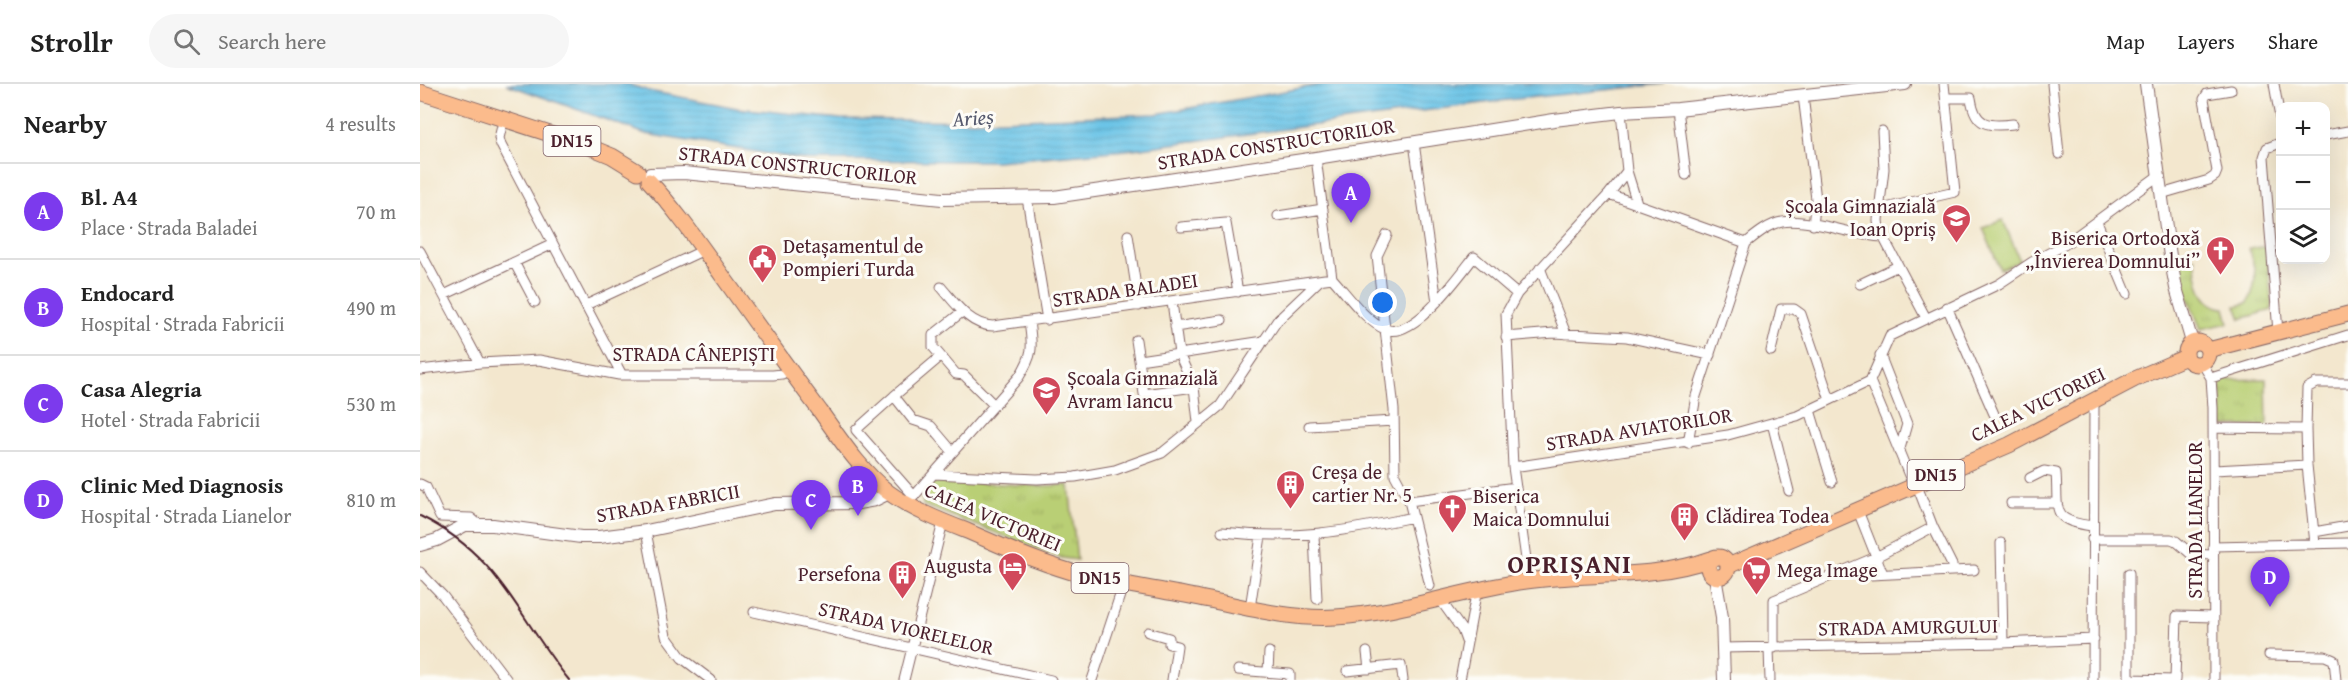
<!DOCTYPE html>
<html lang="en">
<head>
<meta charset="utf-8">
<style>
  body { margin:0; font-family:"Gentium Book Plus",serif; background:#f6f6f6; color:#222 }
  .controls { position:absolute; right:18px; top:18px; display:grid; overflow:hidden; border-radius:12px; box-shadow:0 6px 24px #0002 }
  .controls button { width:54px; height:54px; display:grid; place-items:center; padding:0; border:0; border-bottom:2px solid #e0e0e0; background:#fff; color:#222; font:30px sans-serif }
  .you { position:absolute; left:963px; top:219px; width:21px; height:21px; margin:-15px; border:4px solid #fff; border-radius:50%; background:#1a73e8; box-shadow:0 0 0 9px #1a73e833 }
  .badge { display:grid; place-items:center; width:39px; height:39px; border-radius:50%; background:#7c3aed; color:#fff; font-size:20px; font-weight:700 }
  .pin { position:absolute; translate:-50% -50px; filter:drop-shadow(0 2px 3px #0008) }
  .pin::after { content:''; position:absolute; top:32px; width:21px; height:18px; background:inherit; clip-path:polygon(0 0,100% 0,50% 100%) }
  .list { margin:0; padding:0; list-style:none }
  h2 { display:flex; justify-content:space-between; align-items:center; height:78px; margin:0; padding:0 24px; font-size:26px }
  h2 small { font-size:20px; font-weight:400; color:#767676 }
  .list li { display:grid; grid-template-columns:39px 1fr auto; gap:18px; align-items:center; box-sizing:border-box; height:96px; padding:0 24px; border-top:2px solid #e0e0e0 }
  .list b { display:block; font-size:22px; white-space:nowrap }
  .list p { margin:0; font-size:20px; white-space:nowrap; color:#767676 }
  .list em { font-size:20px; font-style:normal; color:#767676 }
  .icon { flex:none; width:33px; height:33px; fill:none; stroke:currentColor; stroke-width:2; stroke-linecap:round; stroke-linejoin:round }
  .map { position:relative; flex:none; width:1928px; height:596px; overflow:hidden }
  header { display:flex; align-items:center; gap:36px; box-sizing:border-box; height:84px; padding:0 30px; background:#fff; border-bottom:2px solid #e0e0e0 }
  header strong { font-size:28px }
  nav { display:flex; gap:33px; margin-inline-start:auto; font-size:21px }
  .search { width:420px; height:54px; background:#f6f6f6; display:flex; align-items:center; gap:15px; box-sizing:border-box; padding:0 21px; border-radius:33px; color:#767676; font-size:22px }
  main { display:flex }
  aside { flex:1; background:#fff }
  .map>svg:first-child { display:block }
  .grass { fill:url(#grass-tufts); stroke:#827750; stroke-width:1.5 }
  .pitch { fill:#b9cf74; stroke:#827750; stroke-width:1.5 }
  .water { fill:url(#water-rules); stroke:#5a7289; stroke-width:1.5 }
  .lines { fill:none; stroke-linecap:round; stroke-linejoin:round }
  .minor-casing { stroke:#856564; stroke-width:11 }
  .tertiary-casing { stroke:#856564; stroke-width:14 }
  .primary-casing { stroke:#856564; stroke-width:17 }
  .minor { stroke:#fff; stroke-width:9 }
  .tertiary { stroke:#fff; stroke-width:12 }
  .primary { stroke:#fbbb8c; stroke-width:15 }
  .rail { stroke:#4a1f2b; stroke-width:2 }
  .labels { text-anchor:middle; stroke-width:6; stroke-linejoin:round; paint-order:stroke }
  .shield { fill:#fdfcf7; stroke:#806168; stroke-width:1.5 }
  .shield-label { font-size:18px; font-weight:bold; fill:#4a1f2b }
  .street-label { font-size:20px; fill:#4a1f2b; stroke:#fdfcf7 }
  .poi-label { font-size:20px; fill:#4a1f2b; stroke:#fdfcf7; text-anchor:start }
  .water-label { font-size:21px; font-style:italic; fill:#55596d; stroke:#fdfcf7 }
  .district-label { font-size:26px; font-weight:bold; letter-spacing:1.5px; fill:#4a1f2b; stroke:#fdfcf7 }
</style>
</head>
<body>
<header>
<strong>Strollr</strong>
<div class="search"><svg class="icon" aria-label="search" viewBox="0 0 24 24"><circle cx="10" cy="10" r="6"/><path d="M15 15l6 6"/></svg>Search here</div>
<nav><a>Map</a><a>Layers</a><a>Share</a></nav>
</header>
<main>
<aside>
<h2>Nearby<small>4 results</small></h2>
<ul class="list">
<li><span class="badge">A</span><div><b>Bl. A4</b><p>Place · Strada Baladei</p></div><em>70 m</em></li>
<li><span class="badge">B</span><div><b>Endocard</b><p>Hospital · Strada Fabricii</p></div><em>490 m</em></li>
<li><span class="badge">C</span><div><b>Casa Alegria</b><p>Hotel · Strada Fabricii</p></div><em>530 m</em></li>
<li><span class="badge">D</span><div><b>Clinic Med Diagnosis</b><p>Hospital · Strada Lianelor</p></div><em>810 m</em></li>
</ul>
</aside>
<div class="map">
<svg width="1928" height="596" viewBox="0 0 1928 596">
  <defs>
    <pattern id="grass-tufts" width="24" height="20" patternUnits="userSpaceOnUse" patternTransform="scale(1.5)"><rect width="24" height="20" fill="#b9cf74"/><path d="M3 7l-1-3M5 7V3M7 7l1-3M15 17l-1-3M17 17v-4M19 17l1-3" fill="none" stroke="#a1b165"/></pattern>
    <pattern id="water-rules" width="6" height="5" patternUnits="userSpaceOnUse" patternTransform="scale(1.5)"><rect width="6" height="5" fill="#6ac4e7"/><path d="M0 2.5h6" fill="none" stroke="#5da8c6"/></pattern>
  </defs>
  <rect width="100%" height="100%" fill="#fdfcf7"/>
  <filter id="ink" filterUnits="userSpaceOnUse"><feTurbulence type="fractalNoise" baseFrequency=".0167" numOctaves="2"/><feDisplacementMap in="SourceGraphic" scale="12" xChannelSelector="R" yChannelSelector="G"/><feConvolveMatrix kernelMatrix="1 2 1 2 8 2 1 2 1" color-interpolation-filters="sRGB"/></filter>
  <filter id="wash" filterUnits="userSpaceOnUse"><feTurbulence type="fractalNoise" baseFrequency=".008" numOctaves="4" result="noise"/><feDisplacementMap in="SourceGraphic" scale="24" xChannelSelector="R" yChannelSelector="G"/><feGaussianBlur stdDeviation="1.35" result="paint"/><feColorMatrix in="noise" values="0 0 0 0 0 0 0 0 0 0 0 0 0 0 0 0 0 1.4 0 .05"/><feComposite in="paint" operator="in"/></filter>
  <g filter="url(#wash)">
    <rect width="100%" height="100%" fill="#f3e7ce"/>
    <!-- grass -->
    <path class="grass" d="M1847,163L1852,226L1821,235L1816,222L1828,219C1838,198 1836,186 1829,164Z
      M1775,174C1777,194 1780,223 1805,224L1809,239L1781,245L1762,199L1758,177Z
      M1846,295L1847,342H1802L1801,296Z
      M515,396L617,402L649,401L657,476L642,474L503,421L502,412Z"/>
    <!-- pitch -->
    <path class="pitch" d="M1583,136L1600,177L1580,185L1563,144Z"/>
    <!-- water -->
    <path class="water" d="M86,0H208L229,7L317,24L420,35L553,37L736,30L904,0H1244L1087,16L706,66L576,77L387,76L294,61L226,50Z"/>
  </g>
  <g filter="url(#ink)">
    <g class="lines">
      <defs>
        <path id="minor" d="M1632,0L1639,70
          M1854,0L1860,34
          M1383,12L1396,115L1393,141
          M1526,14H1551C1555,42 1568,43 1593,40
          M1258,25L1266,91
          M1201,28L1207,87L1217,119
          M84,34L79,54L81,61L202,291
          M1462,47L1464,85L1458,136L1459,145L1506,234
          M1906,51L1928,47
          M994,59L1017,218
          M896,74L912,194
          M1189,110L1326,159
          M1741,110L1789,96L1795,92L1797,87L1784,15L1787,10L1811,6
          M607,114L627,236
          M1461,125L1535,108L1524,0
          M858,132L903,125
          M1677,138L1707,210
          M761,143L806,139L818,208
          M708,151L719,222
          M967,151L957,172L974,326L975,391L989,417L1010,502
          M0,167L60,279
          M94,178L115,218
          M1120,184L1146,250
          M912,194C926,209 946,238 965,245C993,257 1039,192 1054,173L1097,210
          M1440,200L1478,182
          M521,203C535,219 550,242 573,242L912,194
          M24,211L133,160
          M752,218L759,270L844,257
          M166,221L284,166
          M1527,223L1574,330
          M542,228L513,251V263L536,290L544,291L574,321
          M755,243L802,236
          M1858,248L1844,73L1847,64L1860,59
          M1086,253L1134,249L1207,253L1290,271
          M716,256L724,310L774,303
          M1351,267L1361,225H1374L1381,230L1410,316
          M1460,271L1487,340L1479,368
          M520,273L474,312L493,336L511,342L533,368
          M719,276L759,270L774,303L778,338
          M1782,279L1791,294L1793,324L1794,596
          M0,286L60,279L119,276L199,291H353L362,290L369,285
          M1791,294L1928,251
          M474,312L436,346L494,412
          M1390,326L1412,398
          M1352,339L1369,407
          M889,342L974,337
          M1793,344L1886,345L1887,381L1895,460
          M1886,345L1887,304L1896,299H1928
          M1268,359L1276,312L1326,159C1336,151 1349,140 1362,138C1385,133 1435,152 1463,153
          M1093,383L1308,351L1377,332L1450,297
          M1794,386L1887,381
          M514,390L617,395L655,393L695,386L742,369L800,322L857,237L900,196
          M1610,394L1624,387L1636,389C1639,427 1629,436 1672,442
          M1496,399L1513,443L1532,481V487L1554,486
          M0,400L6,403L20,433L51,434L58,440
          M1493,401L1450,297L1470,252L1579,200L1612,178L1644,161L1738,92
          M989,417L1096,403
          M1591,419H1637
          M487,420L599,293C613,271 613,264 609,238
          M1438,427L1463,490
          M226,447L246,552L262,574L291,596
          M802,448C872,456 924,448 993,433
          M1894,448L1928,442
          M894,451L897,515
          M1672,455H1751L1756,457L1771,470L1792,471
          M1581,459L1583,559
          M1793,462L1928,459
          M0,488L23,512L87,596
          M1709,489V595L1755,596L1757,532L1793,533
          M1451,491L1532,487
          M1109,496L1093,383L1086,230L1097,210L1189,110L1207,87
          M1019,514L1042,546L1046,557
          M830,524L841,452
          M334,528L631,596
          M728,548L749,554V560L757,562L752,596
          M1303,564L1583,559L1674,555
          M1349,564L1350,596
          M1354,564V516L1456,473L1513,443
          M947,568L949,585
          M1849,571L1905,572L1914,576L1916,596
          M818,586L870,590V596
          M927,587L981,581L983,596
          M848,588L849,568
          M484,596L523,438
          M672,596L704,499
          M1040,596L1057,505
          M1673,596L1674,317"/>
        <path id="tertiary" d="M1726,0L1750,172L1756,204L1772,258
          M230,90L264,89L522,115L634,113L896,74L1134,36L1201,28L1258,25L1485,0
          M0,461L17,456L45,441H73L161,453H179L226,447L355,420L438,419L455,416L469,409
          M1295,493L1302,533L1304,596"/>
        <path id="primary" d="M0,8L170,63L192,72L218,88
          M229,97C256,126 278,158 301,190C334,236 366,282 400,327C420,355 441,387 468,408C491,425 521,437 547,447C581,462 615,477 652,488C693,500 738,505 780,514C824,523 871,536 916,533C981,529 1042,506 1106,497C1168,488 1232,496 1291,475
          M1766 269a11 11 0 1 1 22 0a11 11 0 1 1-22 0Z
          M1788,266L1928,230
          M1288 483a10 10 0 1 1 20 0a10 10 0 1 1-20 0Z
          M1308,482L1589,361L1715,295L1766,273"/>
      </defs>
      <!-- minor casing -->
      <use href="#minor" class="minor-casing"/>
      <!-- tertiary casing -->
      <use href="#tertiary" class="tertiary-casing"/>
      <!-- primary casing -->
      <use href="#primary" class="primary-casing"/>
      <!-- minor -->
      <use href="#minor" class="minor"/>
      <!-- tertiary -->
      <use href="#tertiary" class="tertiary"/>
      <!-- primary -->
      <use href="#primary" class="primary"/>
      <!-- rail -->
      <path class="rail" d="M0,432C80,471 97,532 149,596"/>
    </g>
  </g>
  <!-- icons -->
  <defs>
    <symbol id="school-pin" viewBox="-11 -11 22 30"><path d="M0 17L-7.5 6A9.5 9.5 0 1 1 7.5 6Z" fill="#d1495b" stroke="#fdfcf7"/><path d="M0-5L7-2L0 1L-7-2ZM-4 1L0 2.5L4 1V4Q0 6-4 4Z" fill="#fff"/></symbol>
    <symbol id="church-pin" viewBox="-11 -11 22 30"><path d="M0 17L-7.5 6A9.5 9.5 0 1 1 7.5 6Z" fill="#d1495b" stroke="#fdfcf7"/><path d="M-1.2-6h2.4v3.5h3.3v2.4h-3.3V6h-2.4V-.1h-3.3v-2.4h3.3Z" fill="#fff"/></symbol>
    <symbol id="civic-pin" viewBox="-11 -11 22 30"><path d="M0 17L-7.5 6A9.5 9.5 0 1 1 7.5 6Z" fill="#d1495b" stroke="#fdfcf7"/><path d="M-.6-6.5H3V-4.5H.6V-3L4-1V1h2V6H-6V1h2V-1L-.6-3ZM-1.2 2.5V6h2.4V2.5Z" fill="#fff"/></symbol>
    <symbol id="building-pin" viewBox="-11 -11 22 30"><path d="M0 17L-7.5 6A9.5 9.5 0 1 1 7.5 6Z" fill="#d1495b" stroke="#fdfcf7"/><path d="M-4-6H4V6H1V3H-1V6H-4ZM-2.5-4.3h1.7v1.8h-1.7ZM.8-4.3h1.7v1.8H.8ZM-2.5-1h1.7V.8h-1.7ZM.8-1h1.7V.8H.8Z" fill="#fff"/></symbol>
    <symbol id="hotel-pin" viewBox="-11 -11 22 30"><path d="M0 17L-7.5 6A9.5 9.5 0 1 1 7.5 6Z" fill="#d1495b" stroke="#fdfcf7"/><path d="M-6-4.5h1.5V1H6V5H4.5V3h-9V5H-6ZM-4 0a1.8 1.8 0 1 1 3.6 0ZM.5 0V-2.5h3Q6-2.5 6 0Z" fill="#fff"/></symbol>
    <symbol id="supermarket-pin" viewBox="-11 -11 22 30"><path d="M0 17L-7.5 6A9.5 9.5 0 1 1 7.5 6Z" fill="#d1495b" stroke="#fdfcf7"/><path d="M-6-5.5h2.5l.6 2H6L4.5 2H-2.5L-4.4-4H-6ZM-1.5 3.2a1.3 1.3 0 1 0 .1 0ZM3 3.2a1.3 1.3 0 1 0 .1 0Z" fill="#fff"/></symbol>
  </defs>
  <g fill-rule="evenodd">
    <use href="#school-pin" x="1520" y="118" width="33" height="45"/>
    <use href="#church-pin" x="1784" y="150" width="33" height="45"/>
    <use href="#civic-pin" x="326" y="158" width="33" height="45"/>
    <use href="#school-pin" x="610" y="290" width="33" height="45"/>
    <use href="#building-pin" x="854" y="384" width="33" height="45"/>
    <use href="#church-pin" x="1016" y="408" width="33" height="45"/>
    <use href="#building-pin" x="1248" y="416" width="33" height="45"/>
    <use href="#hotel-pin" x="576" y="466" width="33" height="45"/>
    <use href="#supermarket-pin" x="1320" y="470" width="33" height="45"/>
    <use href="#building-pin" x="466" y="474" width="33" height="45"/>
  </g>
  <g class="labels">
    <!-- shield labels -->
    <g class="shield">
      <rect x="123.5" y="42" width="57" height="30" rx="4.5"/>
      <rect x="1487.5" y="376" width="57" height="30" rx="4.5"/>
      <rect x="651.5" y="479" width="57" height="30" rx="4.5"/>
    </g>
    <g class="shield-label">
      <text x="152" y="63">DN15</text>
      <text x="1516" y="397">DN15</text>
      <text x="680" y="500">DN15</text>
    </g>
    <!-- street labels -->
    <g class="street-label">
      <text transform="translate(856 60) rotate(-9)" y="7">STRADA CONSTRUCTORILOR</text>
      <text transform="translate(378 81) rotate(6)" y="7">STRADA CONSTRUCTORILOR</text>
      <text transform="translate(705 206) rotate(-8)" y="7">STRADA BALADEI</text>
      <text x="274" y="277">STRADA CÂNEPIȘTI</text>
      <text transform="translate(1618 320) rotate(-26)" y="7">CALEA VICTORIEI</text>
      <text transform="translate(1219 345) rotate(-9)" y="7">STRADA AVIATORILOR</text>
      <text transform="translate(248 419) rotate(-10)" y="7">STRADA FABRICII</text>
      <text transform="translate(573 433) rotate(23)" y="7">CALEA VICTORIEI</text>
      <text transform="translate(1775 436) rotate(-90)" y="7">STRADA LIANELOR</text>
      <text transform="translate(1488 543) rotate(-1)" y="7">STRADA AMURGULUI</text>
      <text transform="translate(486 544) rotate(13)" y="7">STRADA VIORELELOR</text>
    </g>
    <!-- poi labels -->
    <g class="poi-label">
      <text x="1516" y="129" text-anchor="end">Școala Gimnazială<tspan x="1516" dy="23">Ioan Opriș</tspan></text>
      <text x="1780" y="161" text-anchor="end">Biserica Ortodoxă<tspan x="1780" dy="23">„Învierea Domnului”</tspan></text>
      <text x="363" y="169">Detașamentul de<tspan x="363" dy="23">Pompieri Turda</tspan></text>
      <text x="647" y="301">Școala Gimnazială<tspan x="647" dy="23">Avram Iancu</tspan></text>
      <text x="892" y="395">Creșa de<tspan x="892" dy="23">cartier Nr. 5</tspan></text>
      <text x="1053" y="419">Biserica<tspan x="1053" dy="23">Maica Domnului</tspan></text>
      <text x="1286" y="439">Clădirea Todea</text>
      <text x="572" y="489" text-anchor="end">Augusta</text>
      <text x="1357" y="493">Mega Image</text>
      <text x="461" y="497" text-anchor="end">Persefona</text>
    </g>
    <!-- water labels -->
    <g class="water-label">
      <text transform="translate(553 34) rotate(-4)" y="7">Arieș</text>
    </g>
    <!-- district labels -->
    <g class="district-label">
      <text x="1150" y="489">OPRIȘANI</text>
    </g>
  </g>
</svg>
<div class="controls">
<button>+</button>
<button>−</button>
<button><svg class="icon" aria-label="layers" viewBox="0 0 24 24"><path d="M12 4l9 5-9 5-9-5zM3 14l9 5 9-5"/></svg></button>
</div>
<div class="you"></div>
<div class="pin badge" style="left:931px;top:139px">A</div>
<div class="pin badge" style="left:438px;top:432px">B</div>
<div class="pin badge" style="left:391px;top:446px">C</div>
<div class="pin badge" style="left:1850px;top:523px">D</div>
</div>
</main>
</body>
</html>
